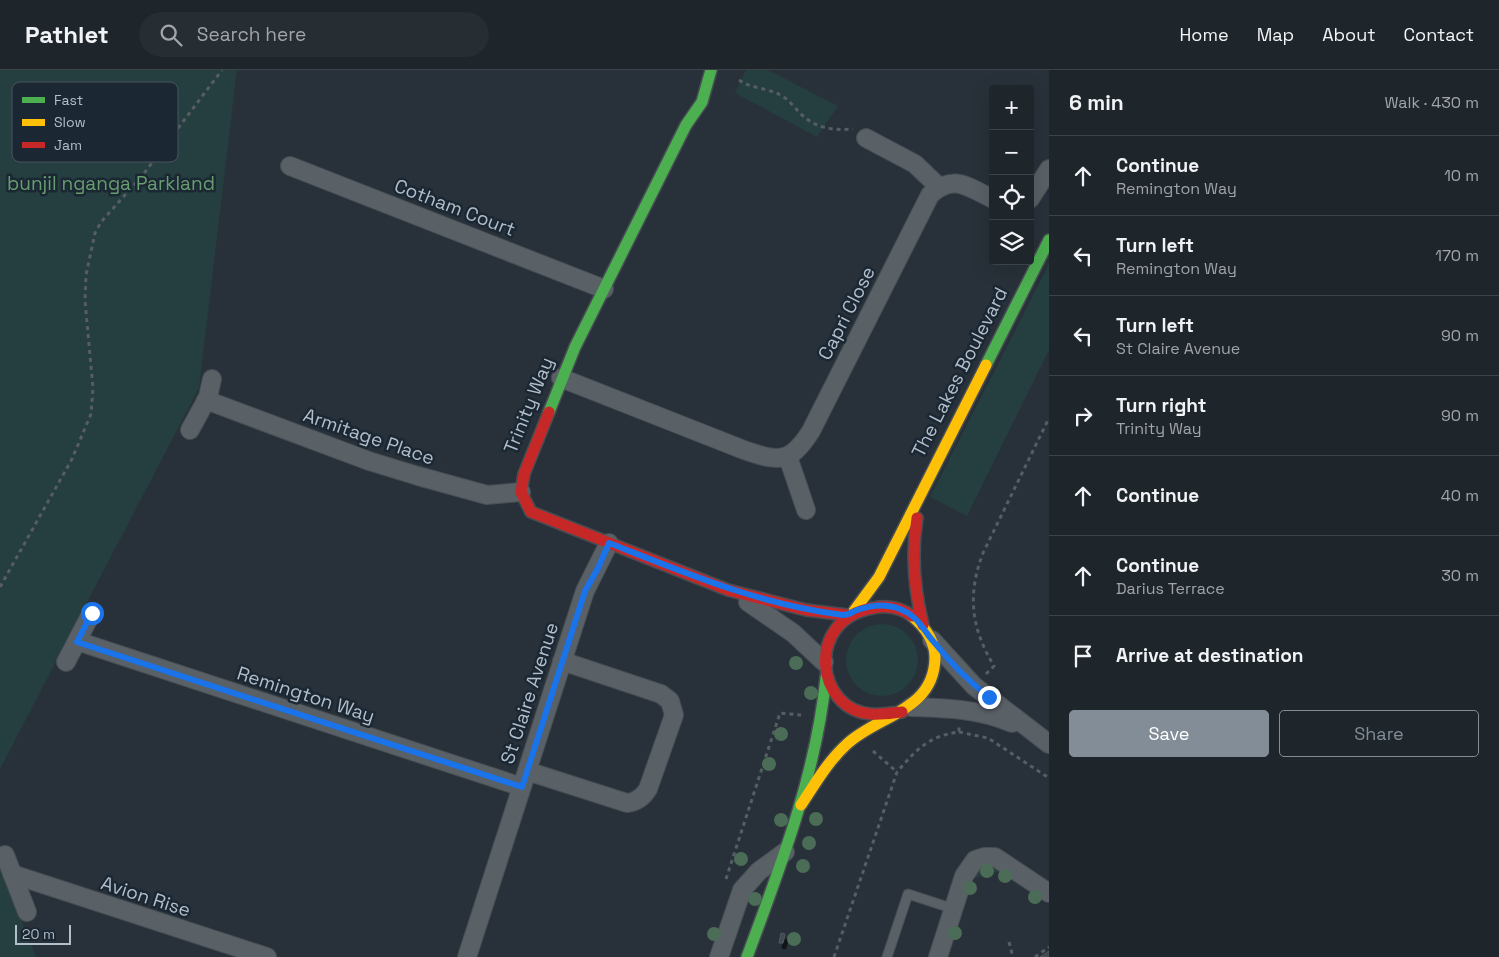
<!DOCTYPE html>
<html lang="en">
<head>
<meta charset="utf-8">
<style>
  body { margin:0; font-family:"Space Grotesk",sans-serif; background:#262d33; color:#f1f3f6 }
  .controls { position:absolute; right:15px; top:15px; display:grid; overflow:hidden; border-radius:5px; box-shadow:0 5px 20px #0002 }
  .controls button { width:45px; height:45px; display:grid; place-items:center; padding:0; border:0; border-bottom:1px solid #3c4247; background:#1e252b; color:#f1f3f6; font:25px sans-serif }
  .scale { position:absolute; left:15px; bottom:12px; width:56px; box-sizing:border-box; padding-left:5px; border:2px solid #b2beca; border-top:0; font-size:14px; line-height:18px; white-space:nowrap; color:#b2beca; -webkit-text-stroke:4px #1b2834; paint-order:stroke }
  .stop { position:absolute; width:15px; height:15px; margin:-11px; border:4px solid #1a73e8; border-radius:50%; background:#fff }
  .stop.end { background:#1a73e8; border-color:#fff; box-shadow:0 1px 5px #0008 }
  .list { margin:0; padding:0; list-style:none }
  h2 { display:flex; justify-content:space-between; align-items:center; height:65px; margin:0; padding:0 20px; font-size:21px }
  h2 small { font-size:16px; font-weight:400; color:#a1a5a9 }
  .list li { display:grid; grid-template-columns:32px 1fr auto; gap:15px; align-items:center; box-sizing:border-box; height:80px; padding:0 20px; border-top:1px solid #3c4247 }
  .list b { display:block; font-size:19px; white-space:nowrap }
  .list p { margin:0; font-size:16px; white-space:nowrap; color:#a1a5a9 }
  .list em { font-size:16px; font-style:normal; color:#a1a5a9 }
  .actions { display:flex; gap:10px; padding:15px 20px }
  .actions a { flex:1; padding:11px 0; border:1px solid #828d97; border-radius:5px; text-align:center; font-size:18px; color:#828d97 }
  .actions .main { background:#828d97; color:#fff }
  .icon { flex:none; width:28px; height:28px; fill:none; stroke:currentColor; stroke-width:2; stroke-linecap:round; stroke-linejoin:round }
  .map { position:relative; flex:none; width:1049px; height:887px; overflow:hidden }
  header { display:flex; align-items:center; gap:30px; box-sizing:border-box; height:70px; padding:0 25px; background:#1e252b; border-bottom:1px solid #3c4247 }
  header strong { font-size:24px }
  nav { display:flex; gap:28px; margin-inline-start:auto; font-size:18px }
  .search { width:350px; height:45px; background:#262d33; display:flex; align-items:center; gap:12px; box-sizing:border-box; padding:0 18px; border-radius:28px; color:#a1a5a9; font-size:19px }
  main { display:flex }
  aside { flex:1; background:#1e252b }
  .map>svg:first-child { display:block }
  .green { fill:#253e3f }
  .building { fill:#40484e; stroke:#505860; filter:url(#shadow) }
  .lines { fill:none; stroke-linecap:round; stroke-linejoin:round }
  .lane-casing { stroke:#474d53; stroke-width:11 }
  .street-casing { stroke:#474d53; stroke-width:20 }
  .fast-casing { stroke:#474d53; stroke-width:14 }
  .slow-casing { stroke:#474d53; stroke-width:14 }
  .jam-casing { stroke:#474d53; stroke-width:14 }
  .path { stroke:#565e64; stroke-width:3; stroke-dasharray:4 4; stroke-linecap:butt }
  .lane { stroke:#596066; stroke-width:9 }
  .street { stroke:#596066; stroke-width:18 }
  .fast { stroke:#4caf50; stroke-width:11 }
  .slow { stroke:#ffc107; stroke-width:11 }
  .jam { stroke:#c62828; stroke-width:11 }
  .tree { fill:#4b6c57 }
  .route { stroke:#1a73e8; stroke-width:6 }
  .labels { text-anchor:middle; stroke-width:5; stroke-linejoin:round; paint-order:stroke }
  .park-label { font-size:19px; fill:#679d6f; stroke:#1b2834 }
  .street-label { font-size:19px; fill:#b2beca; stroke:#1b2834 }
  .key { fill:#1b2834; stroke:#485561; stroke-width:1 }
  .key-label { font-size:14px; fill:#b2beca }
</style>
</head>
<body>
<header>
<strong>Pathlet</strong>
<div class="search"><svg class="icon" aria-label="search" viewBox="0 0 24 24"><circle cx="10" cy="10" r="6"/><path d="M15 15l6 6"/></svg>Search here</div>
<nav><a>Home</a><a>Map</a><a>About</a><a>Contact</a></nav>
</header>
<main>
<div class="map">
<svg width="1049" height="887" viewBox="0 0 1049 887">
  <defs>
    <filter id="shadow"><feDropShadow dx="3" dy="5.5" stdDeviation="0" flood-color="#0009"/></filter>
  </defs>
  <rect width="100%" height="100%" fill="#283139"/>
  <!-- green -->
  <path class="green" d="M0,0H237L199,318L0,699Z
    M746,0H768L838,36L817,67L735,23Z
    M1049,194V280L967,446L930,427Z
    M846 590a36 36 0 1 1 72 0a36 36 0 1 1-72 0Z
    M985,796H993L1002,801L971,809Z
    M0,797L36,887H0Z"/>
  <!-- building -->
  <path class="building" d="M781,863L785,864L783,873H779Z
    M1049,881V887H1040Z"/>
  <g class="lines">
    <defs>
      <path id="lane" d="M887,887L908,824L954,839"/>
      <path id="street" d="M866,68L915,94L938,116
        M290,96L604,219
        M1030,129L1049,99
        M561,308L744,380C779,392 790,394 811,361L930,125C953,103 968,117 993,129
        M206,330L369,391L418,406L487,425L521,422
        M190,360L208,327L212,309
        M788,387L806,440
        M748,532L793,563L824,592
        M932,570L974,616L1049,674
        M77,571L522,717
        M66,592L92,542
        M911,637C947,638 979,639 1012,653
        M527,701L627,733C637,732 643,727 648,719L674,645L670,631L661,624L562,591
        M5,785L27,842
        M12,804L267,887
        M467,887L585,521L609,473
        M719,887L742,820L759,801L785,782
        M938,887L964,806L975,790L984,787H995L1049,823"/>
      <path id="fast" d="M986,295L1049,170
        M549,342L575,277L686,55L702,32L711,0
        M747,887C781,795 816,705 826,607"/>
      <path id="slow" d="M854,541L879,507L986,295
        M801,735C815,714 828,691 847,674C878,645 934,641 935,588C935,571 925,557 912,546"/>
      <path id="jam" d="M549,342L524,404L521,422L531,442L728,520L806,540L847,545
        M917,448C911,485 914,519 923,555
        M902,642C892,643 881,645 871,644C815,640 805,549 873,538C888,535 900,537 912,546"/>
    </defs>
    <!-- lane casing -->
    <use href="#lane" class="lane-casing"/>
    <!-- street casing -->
    <use href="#street" class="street-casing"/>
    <!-- fast casing -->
    <use href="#fast" class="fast-casing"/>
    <!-- slow casing -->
    <use href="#slow" class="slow-casing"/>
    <!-- jam casing -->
    <use href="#jam" class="jam-casing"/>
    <!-- path -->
    <path class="path" d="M739,10C752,19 769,18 782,26C789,30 794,37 799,42C814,58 832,61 853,59
      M0,517L72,389L91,344L93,318L85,231L86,205L95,163L101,152L142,106L222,0
      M986,604L994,596C971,558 967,525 983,483L1049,348
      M959,662L988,668L1049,708
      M873,681L897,702
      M726,809L780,643L801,645
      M1009,872L1013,887
      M834,887L897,702C916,680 928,666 959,662V656
      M1035,887L1049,877"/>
    <!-- lane -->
    <use href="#lane" class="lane"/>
    <!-- street -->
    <use href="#street" class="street"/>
    <!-- fast -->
    <use href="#fast" class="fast"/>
    <!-- slow -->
    <use href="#slow" class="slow"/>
    <!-- jam -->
    <use href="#jam" class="jam"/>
  </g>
  <!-- trees -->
  <g class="tree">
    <circle cx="796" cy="593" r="7"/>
    <circle cx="811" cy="623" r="7"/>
    <circle cx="781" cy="664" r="7"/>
    <circle cx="769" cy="694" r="7"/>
    <circle cx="816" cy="749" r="7"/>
    <circle cx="781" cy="750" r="7"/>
    <circle cx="809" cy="773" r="7"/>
    <circle cx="741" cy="789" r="7"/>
    <circle cx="803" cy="796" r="7"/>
    <circle cx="987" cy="801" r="7"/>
    <circle cx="1005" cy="806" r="7"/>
    <circle cx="970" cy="818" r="7"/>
    <circle cx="1035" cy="827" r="7"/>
    <circle cx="755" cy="829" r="7"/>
    <circle cx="955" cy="863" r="7"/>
    <circle cx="714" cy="864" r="7"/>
    <circle cx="794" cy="869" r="7"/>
  </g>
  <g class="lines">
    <!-- route -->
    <path class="route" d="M92,543L77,572L522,717L585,521L598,498L609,473C688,504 758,534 843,545C849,545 852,542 857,540C874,534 892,533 908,543C920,550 924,561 933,571C949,591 968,611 989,627"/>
  </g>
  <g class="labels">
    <!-- park labels -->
    <g class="park-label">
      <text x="111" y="120">bunjil nganga Parkland</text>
    </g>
    <!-- street labels -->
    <g class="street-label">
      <text transform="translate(455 137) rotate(21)" y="7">Cotham Court</text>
      <text transform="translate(846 243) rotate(-63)" y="7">Capri Close</text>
      <text transform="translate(959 302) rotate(-63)" y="7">The Lakes Boulevard</text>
      <text transform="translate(528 335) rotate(-68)" y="7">Trinity Way</text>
      <text transform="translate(369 366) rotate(19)" y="7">Armitage Place</text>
      <text transform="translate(529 623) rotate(-72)" y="7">St Claire Avenue</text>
      <text transform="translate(306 624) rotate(18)" y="7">Remington Way</text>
      <text transform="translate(146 826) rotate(18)" y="7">Avion Rise</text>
    </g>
  </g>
  <!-- legend -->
  <rect x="12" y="12" width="166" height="80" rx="8" class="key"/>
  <rect x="22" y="27" width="23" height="6" fill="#4caf50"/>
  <rect x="22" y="49" width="23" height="7" fill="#ffc107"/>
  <rect x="22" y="72" width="23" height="6" fill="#c62828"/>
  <g class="key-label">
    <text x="54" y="35">Fast</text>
    <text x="54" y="57">Slow</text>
    <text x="54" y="80">Jam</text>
  </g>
</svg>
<div class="controls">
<button>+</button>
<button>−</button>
<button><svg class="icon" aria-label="locate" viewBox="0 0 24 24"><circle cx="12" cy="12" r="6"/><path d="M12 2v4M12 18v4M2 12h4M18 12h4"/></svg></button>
<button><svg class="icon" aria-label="layers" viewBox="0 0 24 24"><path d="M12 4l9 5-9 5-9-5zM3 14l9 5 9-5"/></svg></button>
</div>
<div class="scale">20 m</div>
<div class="stop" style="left:92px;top:543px"></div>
<div class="stop end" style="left:989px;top:627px"></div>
</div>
<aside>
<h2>6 min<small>Walk · 430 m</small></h2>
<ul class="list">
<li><svg class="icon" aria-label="ahead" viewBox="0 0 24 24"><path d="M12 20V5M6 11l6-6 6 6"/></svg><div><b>Continue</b><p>Remington Way</p></div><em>10 m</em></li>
<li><svg class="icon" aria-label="left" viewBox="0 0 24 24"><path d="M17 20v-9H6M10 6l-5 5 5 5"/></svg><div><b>Turn left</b><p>Remington Way</p></div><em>170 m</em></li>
<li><svg class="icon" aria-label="left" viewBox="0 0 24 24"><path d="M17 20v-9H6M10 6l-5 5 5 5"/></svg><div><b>Turn left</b><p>St Claire Avenue</p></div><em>90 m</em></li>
<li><svg class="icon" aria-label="right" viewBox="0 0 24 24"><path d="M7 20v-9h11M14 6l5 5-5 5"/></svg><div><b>Turn right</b><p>Trinity Way</p></div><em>90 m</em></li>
<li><svg class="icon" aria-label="ahead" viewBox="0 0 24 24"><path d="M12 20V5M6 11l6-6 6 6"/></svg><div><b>Continue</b></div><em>40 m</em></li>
<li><svg class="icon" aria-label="ahead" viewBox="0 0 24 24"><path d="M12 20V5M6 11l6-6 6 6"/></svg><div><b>Continue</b><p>Darius Terrace</p></div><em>30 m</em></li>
<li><svg class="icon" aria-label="arrive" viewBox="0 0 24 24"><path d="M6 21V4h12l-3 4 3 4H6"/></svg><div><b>Arrive at destination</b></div></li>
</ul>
<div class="actions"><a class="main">Save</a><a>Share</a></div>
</aside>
</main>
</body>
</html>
